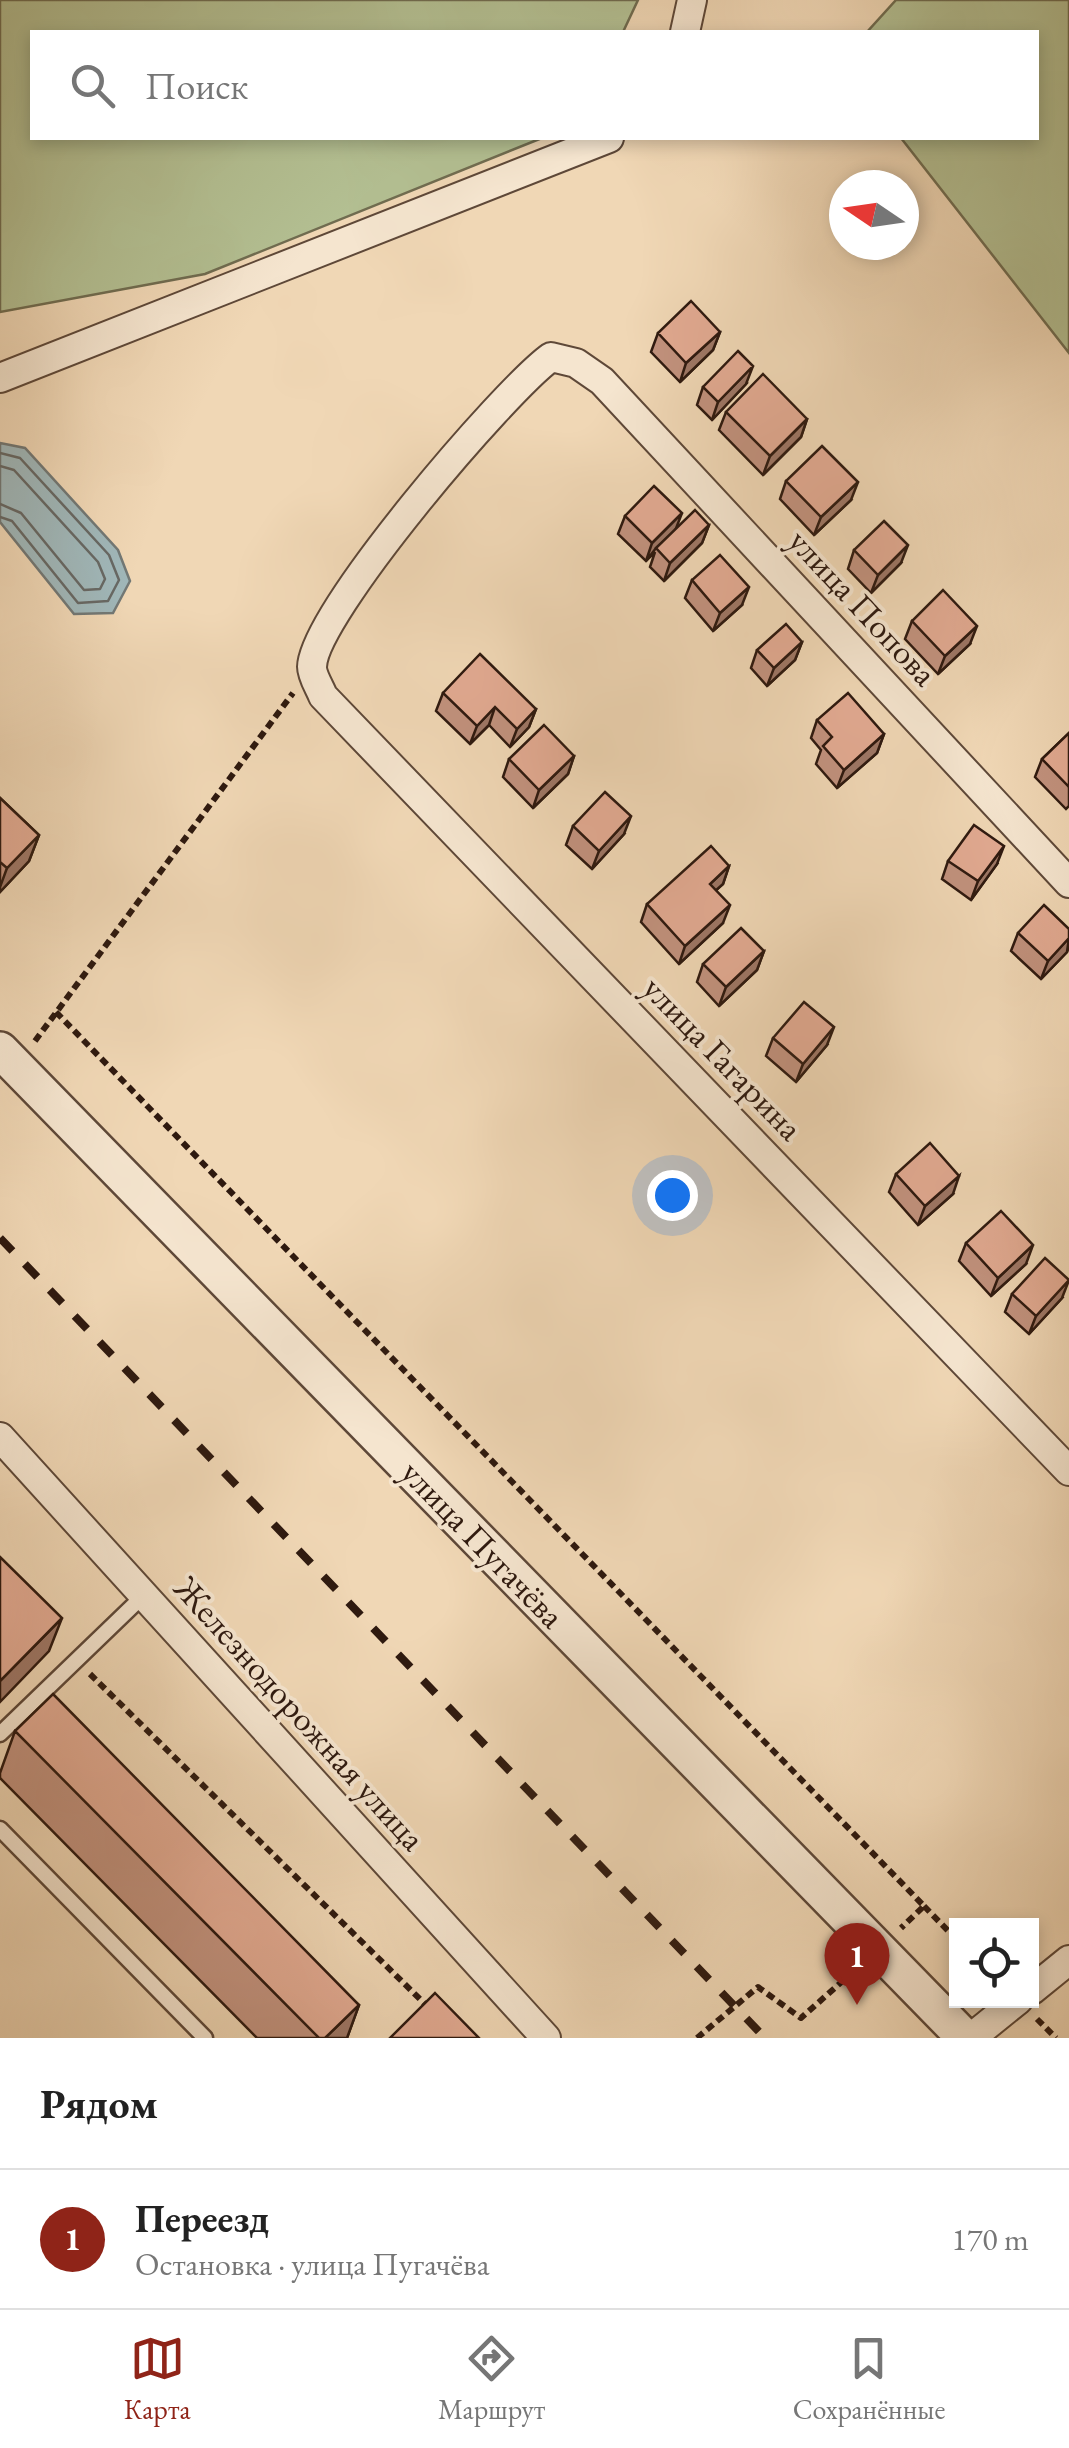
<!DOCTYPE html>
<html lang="ru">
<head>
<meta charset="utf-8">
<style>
  body { margin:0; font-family:"EB Garamond",serif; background:#f2f2f2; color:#222 }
  .controls { position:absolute; right:30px; bottom:30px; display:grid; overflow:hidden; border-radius:0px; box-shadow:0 5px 15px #0003 }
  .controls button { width:90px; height:90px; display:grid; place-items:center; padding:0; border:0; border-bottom:2px solid #e0e0e0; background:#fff; color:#222; font:50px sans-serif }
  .compass { position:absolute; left:829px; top:170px; width:90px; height:90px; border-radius:50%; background:#fff; box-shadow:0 5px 15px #0003; rotate:283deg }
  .you { position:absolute; left:672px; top:1195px; width:35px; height:35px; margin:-25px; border:8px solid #fff; border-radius:50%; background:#1a73e8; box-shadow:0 0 0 15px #1a73e833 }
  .badge { display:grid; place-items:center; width:65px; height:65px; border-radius:50%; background:#8f2418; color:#fff; font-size:32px; font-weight:700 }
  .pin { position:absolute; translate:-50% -82px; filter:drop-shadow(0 2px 5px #0008) }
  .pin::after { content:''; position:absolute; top:52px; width:35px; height:30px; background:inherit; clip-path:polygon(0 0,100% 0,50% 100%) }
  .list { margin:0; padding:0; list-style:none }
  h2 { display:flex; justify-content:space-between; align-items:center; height:130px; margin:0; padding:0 40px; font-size:42px }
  h2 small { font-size:32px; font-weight:400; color:#767676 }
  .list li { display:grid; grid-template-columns:65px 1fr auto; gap:30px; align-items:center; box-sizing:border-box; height:140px; padding:0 40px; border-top:2px solid #e0e0e0 }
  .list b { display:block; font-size:38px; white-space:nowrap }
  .list p { margin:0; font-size:32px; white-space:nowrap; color:#767676 }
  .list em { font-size:32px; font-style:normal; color:#767676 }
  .icon { flex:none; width:55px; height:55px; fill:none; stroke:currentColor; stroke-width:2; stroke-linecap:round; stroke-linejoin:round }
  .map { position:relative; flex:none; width:1069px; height:2038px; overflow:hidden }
  .search { position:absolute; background:#fff; box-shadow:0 5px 15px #0003; left:30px; right:30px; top:30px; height:110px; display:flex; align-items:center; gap:25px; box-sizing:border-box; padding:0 35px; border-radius:0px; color:#767676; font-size:38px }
  .sheet { height:270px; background:#fff }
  nav { display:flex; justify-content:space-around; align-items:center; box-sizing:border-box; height:140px; border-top:2px solid #e0e0e0; background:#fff; font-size:28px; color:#767676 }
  nav a { display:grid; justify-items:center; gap:5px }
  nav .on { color:#8f2418 }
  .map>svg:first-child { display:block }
  .green { fill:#b3bf92; stroke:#706c50; stroke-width:2.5 }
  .water { fill:#a0b7b9; stroke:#727875; stroke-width:2.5 }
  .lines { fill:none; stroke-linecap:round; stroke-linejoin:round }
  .shore { stroke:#676864; stroke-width:2.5 }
  .service-casing { stroke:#5e4838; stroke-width:19 }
  .minor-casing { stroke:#5e4838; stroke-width:32 }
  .tertiary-casing { stroke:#5e4838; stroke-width:40 }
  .path { stroke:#2e190f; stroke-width:6; stroke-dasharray:8 5; stroke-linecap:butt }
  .service { stroke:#f5e5cf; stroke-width:14 }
  .minor { stroke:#f5e5cf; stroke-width:28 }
  .tertiary { stroke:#f5e5cf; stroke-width:35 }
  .rail { stroke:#2e190f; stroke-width:8; stroke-dasharray:18 18; stroke-linecap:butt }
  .wall { fill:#c2927e; stroke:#2e190f; stroke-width:2.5 }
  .shaded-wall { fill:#9e7766; stroke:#2e190f; stroke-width:2.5 }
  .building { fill:#e2aa92; stroke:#2e190f; stroke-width:2.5 }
  .labels { text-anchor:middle; stroke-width:8; stroke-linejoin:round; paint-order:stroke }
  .street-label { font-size:35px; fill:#2e190f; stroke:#f5e5cf }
</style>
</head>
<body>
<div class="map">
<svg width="1069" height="2038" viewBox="0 0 1069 2038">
  <rect width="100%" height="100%" fill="#f0d7b5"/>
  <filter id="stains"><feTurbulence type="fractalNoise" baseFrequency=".002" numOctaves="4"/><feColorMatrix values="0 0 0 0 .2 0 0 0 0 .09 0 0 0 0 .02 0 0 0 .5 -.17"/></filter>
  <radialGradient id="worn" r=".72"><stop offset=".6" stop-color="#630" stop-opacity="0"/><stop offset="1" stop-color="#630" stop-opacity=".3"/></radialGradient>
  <!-- green -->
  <path class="green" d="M0,0H638L623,32H32V138H542L205,274L0,312Z
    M896,0H1069V353L901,138H1036V32H867Z"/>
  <!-- water -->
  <path class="water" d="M0,443L25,448L118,550L130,581L113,613L74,614L0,522Z"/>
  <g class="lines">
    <!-- shore -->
    <path class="shore" d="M0,453L20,458L109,555L119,580L108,601L78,603L12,521L0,517
      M0,466L14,470L98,562L105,579L100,589L84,590L21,513L0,504"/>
    <defs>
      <path id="service" d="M0,1734L143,1596
        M0,1829L205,2038"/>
      <path id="minor" d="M685,32L692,0
        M0,378L609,138
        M1069,883L602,381L576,363L551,357C504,391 313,614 312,667C312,676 320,688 323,696L1069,1471
        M0,1437L546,2038
        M1032,1990L1069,1960
        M971,2038L1018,2000"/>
      <path id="tertiary" d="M0,1050L965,2038"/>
    </defs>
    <!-- service casing -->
    <use href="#service" class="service-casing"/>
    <!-- minor casing -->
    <use href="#minor" class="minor-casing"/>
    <!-- tertiary casing -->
    <use href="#tertiary" class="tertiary-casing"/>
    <!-- path -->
    <path class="path" d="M56,1012L924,1906L901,1928
      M35,1041L293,693
      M90,1674L430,2009
      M924,1906L956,1939
      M1037,2019L1056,2038
      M697,2038L758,1987L801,2018L855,1970"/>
    <!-- service -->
    <use href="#service" class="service"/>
    <!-- minor -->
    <use href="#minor" class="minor"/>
    <!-- tertiary -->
    <use href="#tertiary" class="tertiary"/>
    <!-- rail -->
    <path class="rail" d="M0,1238L765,2038"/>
  </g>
  <!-- wall -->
  <path class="wall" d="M720,332L713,350L680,382L651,352L658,333Z
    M746,384L712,420L697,405L703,387Z
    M726,412L807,419L801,437L763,475L719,430Z
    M786,481L851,500L814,535L780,499Z
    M625,516L676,529L709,525L702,543L664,581L650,567L655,552L646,561L618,534Z
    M854,550L901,563L871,593L848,569Z
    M692,580L742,605L713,631L685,598Z
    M912,621L970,644L938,674L905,639Z
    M802,642L795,660L767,686L751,668L757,650Z
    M443,693L536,709L529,727L510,747L489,725L470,744L436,711Z
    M817,720L884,734L877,753L837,788L816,764L821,750L811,738Z
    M1069,733V806L1066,809L1035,777L1042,759Z
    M574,756L568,774L533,808L503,777L509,759Z
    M0,798L39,835L29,861L0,892Z
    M573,826L624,834L592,869L566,845Z
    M948,861L997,864L971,900L942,879Z
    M729,866L723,884L716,890L723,923L679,964L641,922L647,904Z
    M1069,929V947L1067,952L1041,979L1011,951L1018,933Z
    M764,951L757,970L719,1006L697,982L703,964Z
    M773,1038L827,1045L796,1082L766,1056Z
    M896,1174L953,1194L918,1225L889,1192Z
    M966,1243L1026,1264L991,1296L959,1261Z
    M1012,1294L1062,1298L1029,1334L1005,1312Z
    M15,1731L359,2005L347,2038H257L0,1778V1773Z"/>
  <!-- shaded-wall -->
  <path class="shaded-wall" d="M720,332L713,350L680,382L686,363Z
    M753,366L746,384L712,420L718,402Z
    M807,419L801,437L763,475L770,456Z
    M858,482L851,500L814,535L821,517Z
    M682,513L675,531L656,548L646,561L652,543Z
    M709,525L702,543L664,581L670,563Z
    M908,545L901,563L871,593L878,575Z
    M749,587L742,605L713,631L720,613Z
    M977,626L970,644L938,674L945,656Z
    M802,642L795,660L767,686L774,668Z
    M495,707L489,725L470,744L477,726Z
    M536,709L529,727L510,747L517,729Z
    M884,734L877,753L837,788L844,770Z
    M574,756L568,774L533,808L539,790Z
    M631,816L624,834L592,869L599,851Z
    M39,835L29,861L0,892V887L7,868Z
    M1004,846L997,864L971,900L978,881Z
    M729,866L723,884L703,902L710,884Z
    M730,905L723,923L679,964L685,946Z
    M1069,938L1067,952L1041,979L1048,961Z
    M764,951L757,970L719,1006L726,987Z
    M834,1027L827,1045L796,1082L803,1064Z
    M959,1176L953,1194L918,1225L925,1206Z
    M1033,1245L1026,1264L991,1296L998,1278Z
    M1069,1280L1062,1298L1029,1334L1036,1316Z
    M62,1618L49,1651L0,1702V1681Z
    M359,2005L347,2038H325Z"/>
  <!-- building -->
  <path class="building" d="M691,301L720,332L686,363L658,333Z
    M738,351L753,366L718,402L703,387Z
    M763,374L807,419L770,456L726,412Z
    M822,446L858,482L821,517L786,481Z
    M654,486L682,513L652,543L625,516Z
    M695,510L709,525L670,563L656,548Z
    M884,521L908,545L878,575L854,550Z
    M720,555L749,587L720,613L692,580Z
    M943,590L977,626L945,656L912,621Z
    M786,624L802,642L774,668L757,650Z
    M480,654L536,709L517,729L495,707L477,726L443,693Z
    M848,693L884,734L844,770L823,746L832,737L817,720Z
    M544,725L574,756L539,790L509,759Z
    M1069,733V787L1042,759Z
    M605,792L631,816L599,851L573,826Z
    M0,798L39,835L7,868L0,862Z
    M974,825L1004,846L978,881L948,861Z
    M711,846L729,866L710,884L730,905L685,946L647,904Z
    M1044,905L1069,929V938L1048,961L1018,933Z
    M741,928L764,951L726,987L703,964Z
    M804,1002L834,1027L803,1064L773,1038Z
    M930,1143L959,1176L925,1206L896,1174Z
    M1001,1211L1033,1245L998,1278L966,1243Z
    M1045,1258L1069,1280L1036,1316L1012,1294Z
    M0,1557L62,1618L0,1681Z
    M53,1694L359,2005L325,2038H319L15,1731Z
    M435,1993L479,2038H390Z"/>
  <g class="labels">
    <!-- street labels -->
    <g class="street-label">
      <text transform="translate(863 607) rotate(47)" y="12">улица Попова</text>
      <text transform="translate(723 1058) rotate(46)" y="12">улица Гагарина</text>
      <text transform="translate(483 1544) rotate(46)" y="12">улица Пугачёва</text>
      <text transform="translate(300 1713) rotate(48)" y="12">Железнодорожная улица</text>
    </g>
  </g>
  <rect width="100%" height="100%" filter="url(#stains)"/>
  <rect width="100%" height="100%" fill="url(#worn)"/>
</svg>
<div class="controls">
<button><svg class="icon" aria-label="locate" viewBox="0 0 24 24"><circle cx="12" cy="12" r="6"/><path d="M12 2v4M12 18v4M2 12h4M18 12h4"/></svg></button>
</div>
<svg class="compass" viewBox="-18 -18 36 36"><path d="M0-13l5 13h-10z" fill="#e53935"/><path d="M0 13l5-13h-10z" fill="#767676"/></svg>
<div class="you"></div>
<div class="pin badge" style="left:857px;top:2005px">1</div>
<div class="search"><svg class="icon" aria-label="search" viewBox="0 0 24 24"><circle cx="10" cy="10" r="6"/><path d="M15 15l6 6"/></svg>Поиск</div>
</div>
<section class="sheet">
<h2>Рядом<small></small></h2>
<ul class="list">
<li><span class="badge">1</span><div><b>Переезд</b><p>Остановка · улица Пугачёва</p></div><em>170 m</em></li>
</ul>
</section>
<nav>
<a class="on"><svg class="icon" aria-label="map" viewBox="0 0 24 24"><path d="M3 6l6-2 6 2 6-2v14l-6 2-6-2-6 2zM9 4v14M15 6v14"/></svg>Карта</a>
<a><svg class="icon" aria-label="directions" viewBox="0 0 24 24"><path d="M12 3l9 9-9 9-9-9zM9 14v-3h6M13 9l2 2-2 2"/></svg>Маршрут</a>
<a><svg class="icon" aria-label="saved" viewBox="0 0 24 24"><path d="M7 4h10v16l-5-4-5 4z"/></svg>Сохранённые</a>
</nav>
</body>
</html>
